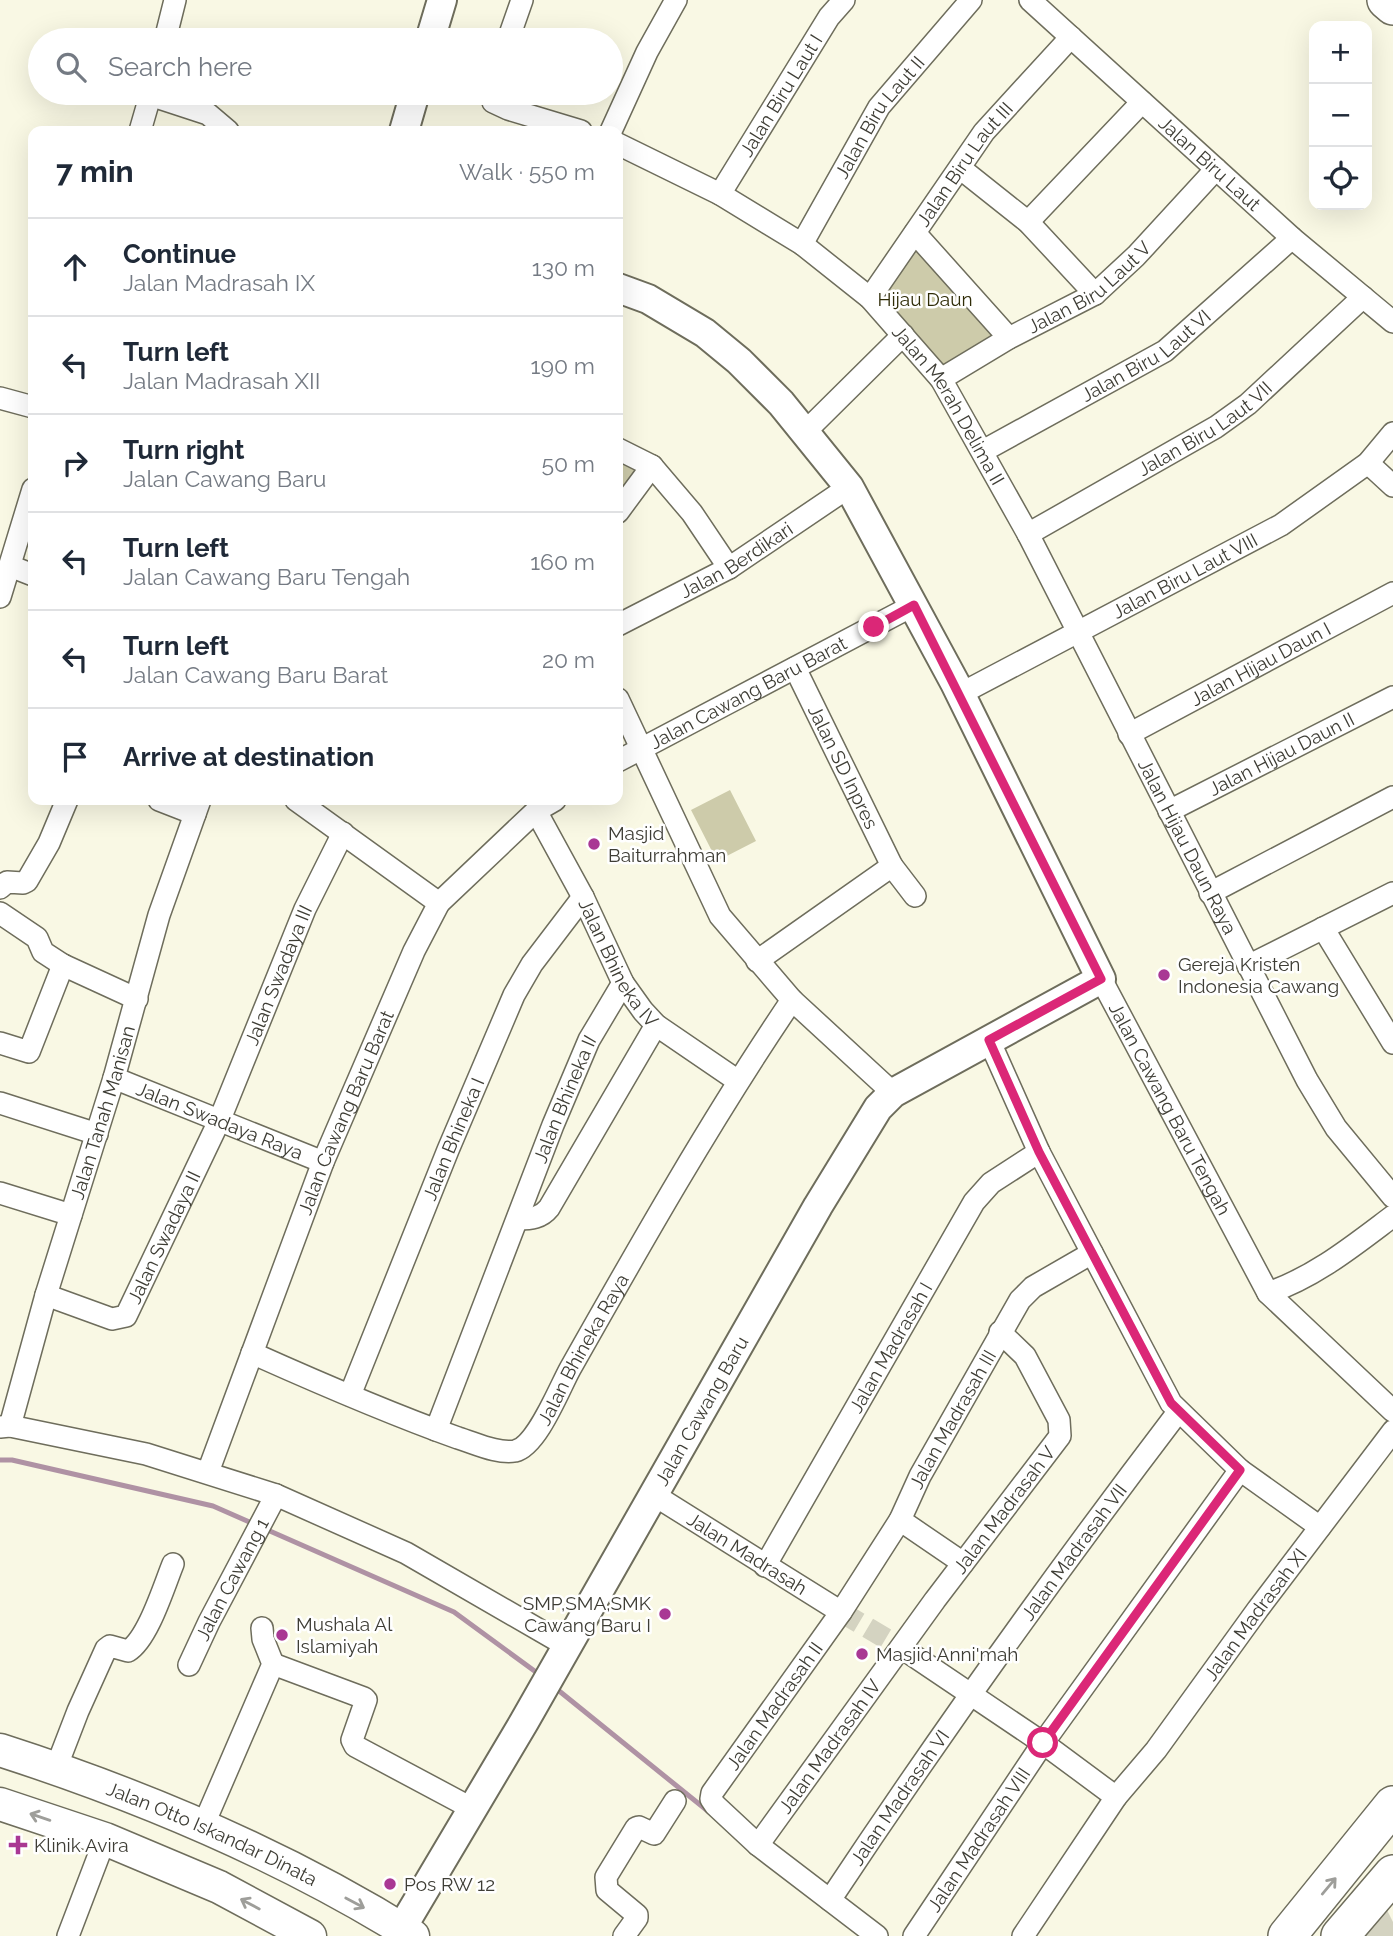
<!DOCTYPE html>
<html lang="en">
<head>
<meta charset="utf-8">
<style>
  body { margin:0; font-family:Raleway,sans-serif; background:#f6f6f7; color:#1f2937 }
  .controls { position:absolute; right:21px; top:21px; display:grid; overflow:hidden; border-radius:14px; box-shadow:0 7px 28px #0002 }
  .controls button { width:63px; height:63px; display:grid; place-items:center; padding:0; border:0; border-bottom:2px solid #e0e1e3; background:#fff; color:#1f2937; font:35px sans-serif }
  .stop { position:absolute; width:21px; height:21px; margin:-16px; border:5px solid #db2777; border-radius:50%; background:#fff }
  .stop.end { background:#db2777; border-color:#fff; box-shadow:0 2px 7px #0008 }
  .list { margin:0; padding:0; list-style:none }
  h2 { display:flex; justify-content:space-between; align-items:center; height:91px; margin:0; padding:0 28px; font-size:30px }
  h2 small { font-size:23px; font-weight:400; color:#747a83 }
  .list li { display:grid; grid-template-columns:46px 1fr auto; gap:21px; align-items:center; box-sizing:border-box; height:98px; padding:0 28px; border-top:2px solid #e0e1e3 }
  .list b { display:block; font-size:26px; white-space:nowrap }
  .list p { margin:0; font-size:23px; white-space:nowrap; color:#747a83 }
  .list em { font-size:23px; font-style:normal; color:#747a83 }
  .icon { flex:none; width:38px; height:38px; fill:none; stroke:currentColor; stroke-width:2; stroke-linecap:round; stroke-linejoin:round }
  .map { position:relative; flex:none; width:1393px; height:1936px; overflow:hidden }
  .search { position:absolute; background:#fff; box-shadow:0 7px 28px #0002; left:28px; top:28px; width:595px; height:77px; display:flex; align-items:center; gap:18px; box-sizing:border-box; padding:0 24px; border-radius:38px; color:#747a83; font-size:26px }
  .panel { position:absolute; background:#fff; box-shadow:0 7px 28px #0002; left:28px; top:126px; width:595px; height:679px; border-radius:14px }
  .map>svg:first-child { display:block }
  .green { fill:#cdcbaa }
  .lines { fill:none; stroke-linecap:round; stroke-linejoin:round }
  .stream { stroke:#af92a4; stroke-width:5 }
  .street-tunnel { stroke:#d4d3c1; stroke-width:21; stroke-dasharray:21 10; stroke-linecap:butt }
  .highway-tunnel { stroke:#d4d3c1; stroke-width:37; stroke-dasharray:37 18; stroke-linecap:butt }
  .street-casing { stroke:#6e6d5c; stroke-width:24 }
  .secondary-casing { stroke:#6e6d5c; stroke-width:32 }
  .primary-casing { stroke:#6e6d5c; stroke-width:35 }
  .highway-casing { stroke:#6e6d5c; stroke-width:40 }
  .street { stroke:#fff; stroke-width:21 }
  .secondary { stroke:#fff; stroke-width:28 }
  .primary { stroke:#fff; stroke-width:32 }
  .highway { stroke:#fff; stroke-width:37 }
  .oneway { stroke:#9e9e9a }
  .route { stroke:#db2777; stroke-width:9 }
  .poi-dot { fill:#a93894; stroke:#fff; stroke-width:2.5 }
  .labels { text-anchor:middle; stroke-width:5; stroke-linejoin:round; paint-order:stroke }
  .street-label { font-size:19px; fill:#3e3d35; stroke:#fff }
  .park-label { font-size:19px; fill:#2f2c07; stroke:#fff }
  .poi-label { font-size:19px; fill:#3e3d35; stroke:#fff; text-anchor:start }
</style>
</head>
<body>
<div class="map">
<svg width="1393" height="1936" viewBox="0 0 1393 1936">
  <rect width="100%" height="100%" fill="#f9f8e4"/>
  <!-- green -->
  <path class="green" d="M915,240L1005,336L941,371L932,352L876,295Z
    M618,458L644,473L618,507Z
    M730,790L756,841L717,861L691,810Z"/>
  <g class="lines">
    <!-- stream -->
    <path class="stream" d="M0,1460H12L213,1506L254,1524
      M263,1528L454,1612L540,1675
      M553,1686L709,1812"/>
    <!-- street-tunnel -->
    <path class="street-tunnel" d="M841,1612L902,1648"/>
    <!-- highway-tunnel -->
    <path class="highway-tunnel" d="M1365,1936L1393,1922"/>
    <defs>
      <g id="street">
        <path id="s1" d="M1030,0L1292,238L1393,322"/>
        <path d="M165,40L175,0"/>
        <path d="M508,40L522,0"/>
        <path d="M491,93L493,102L508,109L581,131"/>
        <path d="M150,95L208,114L228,131"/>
        <path d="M140,131L151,93"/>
        <path d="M611,131L647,52L676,0"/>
        <path id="s2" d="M618,144L720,194L802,244L870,298L941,379L1028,534L1307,1080L1336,1128L1393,1197"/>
        <path d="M960,168L1028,222L1095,294"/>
        <path id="s3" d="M720,194L829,17L844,0"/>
        <path d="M1028,222L1142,102"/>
        <path d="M915,233L1009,338"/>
        <path id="s4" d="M802,244L879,107L971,0"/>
        <path id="s5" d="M870,298L984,132L1071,37"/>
        <path id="s6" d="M941,379L1009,338L1095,294L1136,256L1216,169"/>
        <path d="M0,398L33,407"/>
        <path d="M806,431L903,335"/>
        <path d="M618,449L652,466L692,513L729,568"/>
        <path id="s7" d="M983,451L1165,351L1292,238"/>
        <path d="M1368,463L1393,486"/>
        <path d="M618,512L652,466"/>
        <path id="s8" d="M1028,534L1216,427L1248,404L1363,297"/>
        <path d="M10,566L33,575"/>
        <path d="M0,597L33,489"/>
        <path id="s9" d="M618,625L729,568L849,487"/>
        <path id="s10" d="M795,668L892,866"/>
        <path id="s11" d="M960,694L1281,525L1368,463L1393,433"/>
        <path d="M618,699L720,916L792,1000L893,1093"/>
        <path id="s12" d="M1129,734L1393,593"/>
        <path id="s13" d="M618,761L914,605"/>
        <path d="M159,800L195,814"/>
        <path d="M296,800L439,903"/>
        <path id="s14" d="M536,811L583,897L623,983L643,1011L656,1025L738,1081"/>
        <path id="s15" d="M1169,811L1393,697"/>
        <path d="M0,888L7,882L23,883L27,881L49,843L67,800"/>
        <path d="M1210,893L1393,797"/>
        <path d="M0,913L37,938L43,952L63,965L137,999"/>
        <path d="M1323,928L1393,1043"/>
        <path d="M757,961L892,866L915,896"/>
        <path d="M1248,966L1393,893"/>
        <path id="s16" d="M1101,979L1268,1293L1393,1411"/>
        <path d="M989,1040L1039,1152L1171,1403L1240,1470L1320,1527"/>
        <path d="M0,1043L29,1052L63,965"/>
        <path id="s17" d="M114,1078L323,1162"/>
        <path d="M0,1103L97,1134"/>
        <path d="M0,1193L71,1215"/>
        <path d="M518,1219C531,1219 541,1218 549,1208L656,1025"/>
        <path d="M1268,1293C1315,1277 1353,1246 1393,1216"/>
        <path id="s18" d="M46,1295L112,1319L126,1316L220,1119L305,909L343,833"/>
        <path id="s19" d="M252,1353C319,1383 388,1413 458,1438C475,1443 497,1454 515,1451C537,1446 559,1389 570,1369C640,1245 712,1118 792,1000"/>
        <path id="s20" d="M350,1395L448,1150L514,995L532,964L583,897"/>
        <path id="s21" d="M10,1426L46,1295L114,1078L159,915L200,800"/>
        <path d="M0,1427L10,1426L146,1454L276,1495L406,1553L567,1646"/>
        <path id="s22" d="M436,1430L553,1125L589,1040L623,983"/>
        <path id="s23" d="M208,1472L323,1162L414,951L439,903L536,811L555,800"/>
        <path id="s24" d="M654,1495L841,1612"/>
        <path d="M900,1520L963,1563"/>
        <path id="s25" d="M765,1566L974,1202L991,1183L1039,1152"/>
        <path d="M902,1648L1043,1743L1116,1797"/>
        <path d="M273,1664L364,1698L366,1700L352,1740L355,1746L473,1809"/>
        <path id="s26" d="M189,1665L209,1622L276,1495"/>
        <path d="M56,1768L78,1711L106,1649L110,1646L128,1651C148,1639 164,1586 173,1564"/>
        <path d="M203,1826L273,1664L263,1639L262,1628"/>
        <path id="s27" d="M758,1845L935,1600L1060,1436L1059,1420L1025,1356L1000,1332"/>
        <path id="s28" d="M830,1900C940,1734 1057,1571 1178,1412"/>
        <path d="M68,1936L105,1839"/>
        <path d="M624,1936L637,1918V1915L607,1890L606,1877L636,1828L639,1827L654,1834L675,1801"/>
        <path id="s29" d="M877,1936L758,1845L715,1805L711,1799L712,1793L841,1612L900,1520L920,1476L1020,1300L1033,1287L1092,1253"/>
        <path id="s30" d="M914,1936L1043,1743L1240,1470"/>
        <path id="s31" d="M1023,1936L1116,1797L1156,1750L1258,1609L1393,1431"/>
      </g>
      <g id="secondary">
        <path d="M430,40L442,0"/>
        <path d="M404,131L415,93"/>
        <path id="s32" d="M397,1936L524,1722L818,1206L878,1108L893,1093L1101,979L955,683L849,487L781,403L739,361L705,333L648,299L618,288"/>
      </g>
      <g id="primary">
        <path id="s33" d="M0,1750C143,1796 285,1856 413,1936"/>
        <path d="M0,1804L105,1839L219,1887L310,1936"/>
      </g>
      <path id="highway" d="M1386,0L1393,6
        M1287,1936L1393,1805
        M1340,1936L1393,1874"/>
    </defs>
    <!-- street casing -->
    <use href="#street" class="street-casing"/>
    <!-- secondary casing -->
    <use href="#secondary" class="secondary-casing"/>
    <!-- primary casing -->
    <use href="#primary" class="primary-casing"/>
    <!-- highway casing -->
    <use href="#highway" class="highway-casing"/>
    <!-- street -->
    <use href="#street" class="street"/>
    <!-- secondary -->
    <use href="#secondary" class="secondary"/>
    <!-- primary -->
    <use href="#primary" class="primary"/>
    <!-- highway -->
    <use href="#highway" class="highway"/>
  </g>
  <!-- one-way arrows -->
  <defs><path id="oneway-shaft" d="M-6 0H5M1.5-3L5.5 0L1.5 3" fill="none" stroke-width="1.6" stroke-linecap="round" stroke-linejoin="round" transform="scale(1.75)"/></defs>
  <g class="oneway">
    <use href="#oneway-shaft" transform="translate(40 1817) rotate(-161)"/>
    <use href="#oneway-shaft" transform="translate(1329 1886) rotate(-50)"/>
    <use href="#oneway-shaft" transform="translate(355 1903) rotate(28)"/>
    <use href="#oneway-shaft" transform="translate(250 1904) rotate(-152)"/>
  </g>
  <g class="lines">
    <!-- route -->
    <path class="route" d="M874,627L914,605L1101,979L989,1040L1039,1152L1171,1403L1240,1470L1043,1743"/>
  </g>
  <!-- markers -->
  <g class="poi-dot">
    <circle cx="594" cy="844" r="7"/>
    <circle cx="1164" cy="975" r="7"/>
    <circle cx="665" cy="1614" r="7"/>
    <circle cx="282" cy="1635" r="7"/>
    <circle cx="862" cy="1654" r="7"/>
    <path d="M14.5 1834.5h7v7h7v7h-7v7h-7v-7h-7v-7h7z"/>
    <circle cx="390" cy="1884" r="7"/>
  </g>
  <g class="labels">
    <!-- street labels -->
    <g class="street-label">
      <text dy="7" stroke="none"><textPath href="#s3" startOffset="116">Jalan Biru Laut I</textPath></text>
      <text dy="7" stroke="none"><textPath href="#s4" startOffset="149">Jalan Biru Laut II</textPath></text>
      <text dy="7" stroke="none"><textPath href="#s5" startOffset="164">Jalan Biru Laut III</textPath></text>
      <text dy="7" stroke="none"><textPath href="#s1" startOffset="243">Jalan Biru Laut</textPath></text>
      <text dy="7" stroke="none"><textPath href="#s6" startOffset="175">Jalan Biru Laut V</textPath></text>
      <text dy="7" stroke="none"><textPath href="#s7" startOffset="189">Jalan Biru Laut VI</textPath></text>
      <text dy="7" stroke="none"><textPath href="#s2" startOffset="430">Jalan Merah Delima II</textPath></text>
      <text dy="7" stroke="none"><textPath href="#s8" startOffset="206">Jalan Biru Laut VII</textPath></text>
      <text dy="7" stroke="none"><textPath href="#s9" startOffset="135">Jalan Berdikari</textPath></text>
      <text dy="7" stroke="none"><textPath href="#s11" startOffset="254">Jalan Biru Laut VIII</textPath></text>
      <text dy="7" stroke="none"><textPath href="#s12" startOffset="149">Jalan Hijau Daun I</textPath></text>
      <text dy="7" stroke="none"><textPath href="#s13" startOffset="147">Jalan Cawang Baru Barat</textPath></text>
      <text dy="7" stroke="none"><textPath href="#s15" startOffset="126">Jalan Hijau Daun II</textPath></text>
      <text dy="7" stroke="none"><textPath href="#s10" startOffset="110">Jalan SD Inpres</textPath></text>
      <text dy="7" stroke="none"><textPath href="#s2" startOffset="933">Jalan Hijau Daun Raya</textPath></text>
      <text dy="7" stroke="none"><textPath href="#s14" startOffset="173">Jalan Bhineka IV</textPath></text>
      <text dy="7" stroke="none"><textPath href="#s18" startOffset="458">Jalan Swadaya III</textPath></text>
      <text dy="7" stroke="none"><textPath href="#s22" startOffset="355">Jalan Bhineka II</textPath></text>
      <text dy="7" stroke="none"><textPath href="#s16" startOffset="147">Jalan Cawang Baru Tengah</textPath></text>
      <text dy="7" stroke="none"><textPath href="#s21" startOffset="327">Jalan Tanah Manisan</textPath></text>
      <text dy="7" stroke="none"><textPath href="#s23" startOffset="385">Jalan Cawang Baru Barat</textPath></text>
      <text dy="7" stroke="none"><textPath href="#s17" startOffset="114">Jalan Swadaya Raya</textPath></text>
      <text dy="7" stroke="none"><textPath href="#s20" startOffset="276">Jalan Bhineka I</textPath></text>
      <text dy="7" stroke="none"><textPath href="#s18" startOffset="172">Jalan Swadaya II</textPath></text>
      <text dy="7" stroke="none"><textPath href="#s25" startOffset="252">Jalan Madrasah I</textPath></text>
      <text dy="7" stroke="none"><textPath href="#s19" startOffset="406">Jalan Bhineka Raya</textPath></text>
      <text dy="7" stroke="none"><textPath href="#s32" startOffset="607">Jalan Cawang Baru</textPath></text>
      <text dy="7" stroke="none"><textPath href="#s29" startOffset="667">Jalan Madrasah III</textPath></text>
      <text dy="7" stroke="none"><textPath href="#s27" startOffset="416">Jalan Madrasah V</textPath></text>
      <text dy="7" stroke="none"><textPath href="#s28" startOffset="425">Jalan Madrasah VII</textPath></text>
      <text dy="7" stroke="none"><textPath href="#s24" startOffset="110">Jalan Madrasah</textPath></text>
      <text dy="7" stroke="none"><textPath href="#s26" startOffset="96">Jalan Cawang 1</textPath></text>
      <text dy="7" stroke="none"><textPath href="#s31" startOffset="397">Jalan Madrasah XI</textPath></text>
      <text dy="7" stroke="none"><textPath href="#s29" startOffset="329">Jalan Madrasah II</textPath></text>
      <text dy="7" stroke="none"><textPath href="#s27" startOffset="122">Jalan Madrasah IV</textPath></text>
      <text dy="7" stroke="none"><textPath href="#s28" startOffset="124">Jalan Madrasah VI</textPath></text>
      <text dy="7" stroke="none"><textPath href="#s33" startOffset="228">Jalan Otto Iskandar Dinata</textPath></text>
      <text dy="7" stroke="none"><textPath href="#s30" startOffset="116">Jalan Madrasah VIII</textPath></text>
    </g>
    <!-- park labels -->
    <g class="park-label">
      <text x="925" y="306">Hijau Daun</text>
    </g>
    <!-- poi labels -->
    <g class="poi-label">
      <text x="608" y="840">Masjid<tspan x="608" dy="22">Baiturrahman</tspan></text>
      <text x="1178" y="971">Gereja Kristen<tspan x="1178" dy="22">Indonesia Cawang</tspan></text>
      <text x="651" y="1610" text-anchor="end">SMP,SMA,SMK<tspan x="651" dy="22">Cawang Baru I</tspan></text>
      <text x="296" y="1631">Mushala Al<tspan x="296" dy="22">Islamiyah</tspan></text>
      <text x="876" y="1661">Masjid Anni'mah</text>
      <text x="34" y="1852">Klinik Avira</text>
      <text x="404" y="1891">Pos RW 12</text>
    </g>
  </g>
</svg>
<div class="controls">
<button>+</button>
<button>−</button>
<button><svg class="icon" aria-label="locate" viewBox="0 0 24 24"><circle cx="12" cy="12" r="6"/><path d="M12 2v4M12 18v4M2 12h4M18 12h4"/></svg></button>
</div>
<div class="stop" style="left:1043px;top:1743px"></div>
<div class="stop end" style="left:874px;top:627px"></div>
<div class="search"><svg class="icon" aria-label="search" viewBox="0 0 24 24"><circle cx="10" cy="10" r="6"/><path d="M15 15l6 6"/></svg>Search here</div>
<section class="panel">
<h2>7 min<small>Walk · 550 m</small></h2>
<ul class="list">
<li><svg class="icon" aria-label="ahead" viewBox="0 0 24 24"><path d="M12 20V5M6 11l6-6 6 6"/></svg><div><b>Continue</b><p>Jalan Madrasah IX</p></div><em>130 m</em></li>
<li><svg class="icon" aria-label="left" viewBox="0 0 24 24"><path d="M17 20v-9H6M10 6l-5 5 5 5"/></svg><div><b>Turn left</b><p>Jalan Madrasah XII</p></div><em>190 m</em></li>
<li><svg class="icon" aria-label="right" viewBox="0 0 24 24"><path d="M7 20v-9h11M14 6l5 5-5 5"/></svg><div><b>Turn right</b><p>Jalan Cawang Baru</p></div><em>50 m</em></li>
<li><svg class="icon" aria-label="left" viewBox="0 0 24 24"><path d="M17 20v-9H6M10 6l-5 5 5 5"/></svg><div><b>Turn left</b><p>Jalan Cawang Baru Tengah</p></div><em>160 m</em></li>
<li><svg class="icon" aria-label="left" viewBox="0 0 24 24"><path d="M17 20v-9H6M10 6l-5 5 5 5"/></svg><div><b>Turn left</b><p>Jalan Cawang Baru Barat</p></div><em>20 m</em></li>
<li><svg class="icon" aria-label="arrive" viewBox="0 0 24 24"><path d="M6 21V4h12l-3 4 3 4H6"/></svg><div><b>Arrive at destination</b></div></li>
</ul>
</section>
</div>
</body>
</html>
